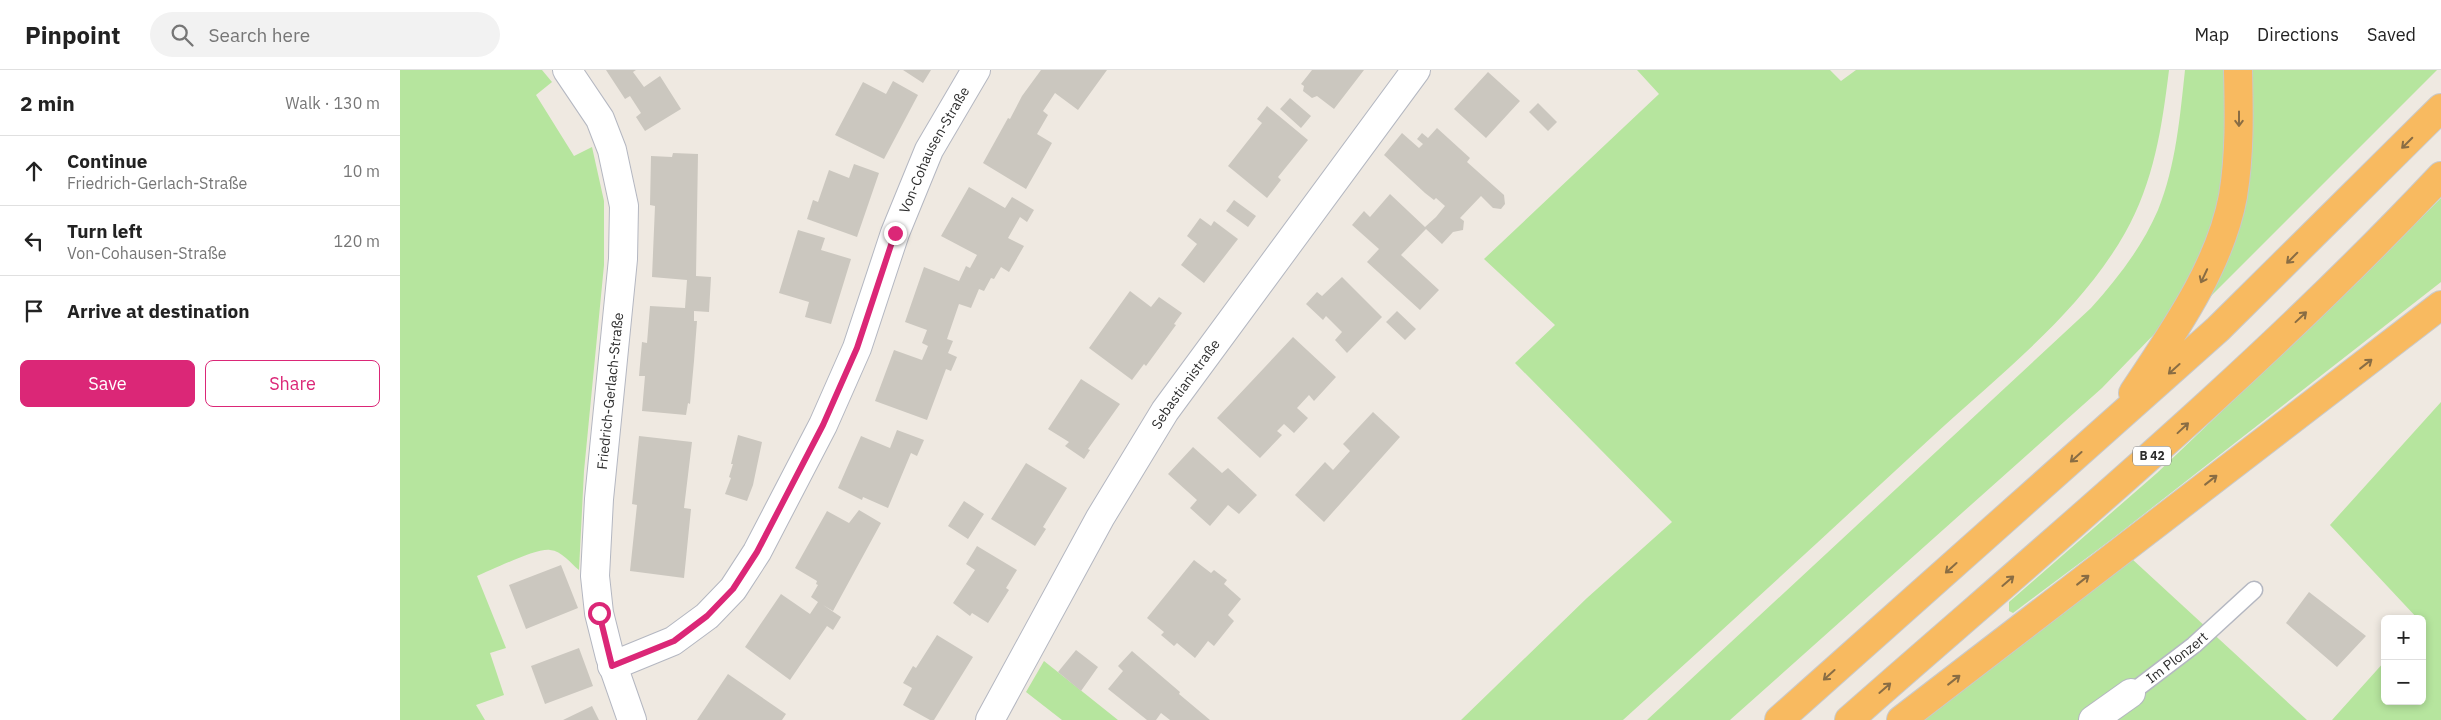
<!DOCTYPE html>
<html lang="en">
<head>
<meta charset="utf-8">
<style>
  body { margin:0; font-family:"IBM Plex Sans",sans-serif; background:#f2f2f2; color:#222 }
  .controls { position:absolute; right:15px; bottom:15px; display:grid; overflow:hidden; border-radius:8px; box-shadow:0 2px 8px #0003 }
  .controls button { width:45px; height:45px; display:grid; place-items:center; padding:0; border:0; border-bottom:1px solid #e0e0e0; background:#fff; color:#222; font:25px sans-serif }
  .stop { position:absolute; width:15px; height:15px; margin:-11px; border:4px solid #db2777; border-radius:50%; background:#fff }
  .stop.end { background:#db2777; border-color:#fff; box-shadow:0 1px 5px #0008 }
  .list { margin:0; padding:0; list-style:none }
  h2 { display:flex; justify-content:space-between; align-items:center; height:65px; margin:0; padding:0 20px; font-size:21px }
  h2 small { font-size:16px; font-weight:400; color:#767676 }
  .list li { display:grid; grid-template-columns:32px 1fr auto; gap:15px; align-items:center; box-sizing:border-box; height:70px; padding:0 20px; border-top:1px solid #e0e0e0 }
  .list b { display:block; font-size:19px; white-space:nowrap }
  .list p { margin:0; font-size:16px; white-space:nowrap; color:#767676 }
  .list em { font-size:16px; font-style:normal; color:#767676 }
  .actions { display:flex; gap:10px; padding:15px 20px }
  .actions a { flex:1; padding:11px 0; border:1px solid #db2777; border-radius:8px; text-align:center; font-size:18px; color:#db2777 }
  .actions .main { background:#db2777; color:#fff }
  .icon { flex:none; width:28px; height:28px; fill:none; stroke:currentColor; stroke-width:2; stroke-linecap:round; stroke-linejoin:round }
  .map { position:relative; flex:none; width:2041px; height:650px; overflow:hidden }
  header { display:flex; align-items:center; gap:30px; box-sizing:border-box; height:70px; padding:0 25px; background:#fff; border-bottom:1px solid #e0e0e0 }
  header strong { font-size:24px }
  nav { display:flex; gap:28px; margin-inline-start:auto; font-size:18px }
  .search { width:350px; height:45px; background:#f2f2f2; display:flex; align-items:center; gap:12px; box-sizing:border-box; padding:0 18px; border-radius:28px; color:#767676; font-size:19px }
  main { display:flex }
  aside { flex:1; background:#fff }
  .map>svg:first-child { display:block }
  .green { fill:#b6e59e }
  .building { fill:#cbc7bf }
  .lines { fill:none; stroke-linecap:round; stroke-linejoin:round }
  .service-casing { stroke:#b4b7c1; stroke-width:19 }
  .minor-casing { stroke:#b4b7c1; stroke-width:30 }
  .trunk-casing { stroke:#c9c9c9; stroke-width:30 }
  .service { stroke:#fff; stroke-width:16 }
  .minor { stroke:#fff; stroke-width:28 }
  .trunk { stroke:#f8ba60; stroke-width:28 }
  .oneway { stroke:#896d44 }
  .route { stroke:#db2777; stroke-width:6 }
  .labels { text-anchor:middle; stroke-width:5; stroke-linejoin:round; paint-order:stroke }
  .shield { fill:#fff; stroke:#6d6d6d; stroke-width:1 }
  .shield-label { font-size:12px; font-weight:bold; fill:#2e2e2e }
  .street-label { font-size:14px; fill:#2e2e2e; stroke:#fff }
</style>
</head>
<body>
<header>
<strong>Pinpoint</strong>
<div class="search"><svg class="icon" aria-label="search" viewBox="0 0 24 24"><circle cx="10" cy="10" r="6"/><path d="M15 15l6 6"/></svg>Search here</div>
<nav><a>Map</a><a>Directions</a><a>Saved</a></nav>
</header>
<main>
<aside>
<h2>2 min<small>Walk · 130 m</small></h2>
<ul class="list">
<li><svg class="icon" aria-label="ahead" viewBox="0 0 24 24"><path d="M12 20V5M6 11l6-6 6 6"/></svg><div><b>Continue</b><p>Friedrich-Gerlach-Straße</p></div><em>10 m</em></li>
<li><svg class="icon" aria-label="left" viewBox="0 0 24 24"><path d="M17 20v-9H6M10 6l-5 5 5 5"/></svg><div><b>Turn left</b><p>Von-Cohausen-Straße</p></div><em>120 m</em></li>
<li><svg class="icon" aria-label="arrive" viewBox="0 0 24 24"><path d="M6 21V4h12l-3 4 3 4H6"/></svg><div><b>Arrive at destination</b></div></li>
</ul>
<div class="actions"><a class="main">Save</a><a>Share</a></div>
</aside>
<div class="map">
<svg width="2041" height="650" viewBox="0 0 2041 650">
  <rect width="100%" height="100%" fill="#efe9e1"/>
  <!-- green -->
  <path class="green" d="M0,0H142L152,12L136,25L174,86L192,77L204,131V195L184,401L179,500C170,493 162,481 150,480C136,478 92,500 77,506L106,578L90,583L104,625L76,635L85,650H0Z
    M1237,0H1430L1441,11L1456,0H1769C1762,57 1754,112 1725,163C1679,244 1600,304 1533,366C1430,461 1327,556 1223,650H1061L1187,528L1272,452L1115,293L1155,255L1084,189L1259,24Z
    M1785,0H1827L1822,120L1811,160L1797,198L1763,255L1702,318L1330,650H1247L1691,238C1718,208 1742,177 1758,140C1776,96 1780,46 1785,0Z
    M1846,0H2037L1808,229Z
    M2041,128V212L1712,469L1613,543L1609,541V532L1757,403L1967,203Z
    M2041,332V650H1932L1985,591V631H2022V549H2018L1930,455Z
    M1732,489L1907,650H1521Z
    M644,591L718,650H662L626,622Z"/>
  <!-- building -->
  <path class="building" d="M206,0H236L233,2L244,17L260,6L281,39L245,61L236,47L241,43L230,26L225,29Z
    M503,0H531L523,13Z
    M641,0H707L678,40L655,23L643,41L648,45L637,64L652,73L626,119L583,93L608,48L610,49L622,26Z
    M912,0H964L934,39L917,26L912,28L903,21L904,16L901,14Z
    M1088,2L1120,31L1086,68L1054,39Z
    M493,11L518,25L484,89L435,65L463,12L486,24Z
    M890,28L911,46L901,58L880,39Z
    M1138,33L1157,52L1148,61L1129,42Z
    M867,36L908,70L878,107L881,110L867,128L828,96L862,53L857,49Z
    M1037,58L1070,88L1067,92L1104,125L1105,134L1101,139L1093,138L1081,126L1060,148L1064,151L1063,160L1053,162L1042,174L1026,159L1001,185L1039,220L1020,240L967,192L979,179L952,155L964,141L970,147L990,124L1025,157L1036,147L1045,136L1036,128L1034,130L1025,123L984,85L1002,63L1019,78L1023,74L1017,69L1022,63L1028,68Z
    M273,83L298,84L296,206L311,207L309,242L294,241V251H297L294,291L290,334L288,333L286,345L242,341L245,306H239L242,272L247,273L250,236L285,238L287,210L252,207L255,136L250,135L251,86L272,87Z
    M454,94L479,103L457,167L407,149L413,130L418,132L429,100L449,108Z
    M569,117L605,138L612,127L634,140L627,152L620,147L608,168L624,176L609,202L601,197L594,209L591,208L584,221L579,219L571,238L559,234L547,269L553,271L548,283L557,287L551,301L546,299L527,350L475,331L494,280L522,290L528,276L522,273L527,260L505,252L524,197L559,211L566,196L570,198L577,185L541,166Z
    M834,130L856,146L848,157L826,141Z
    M800,148L811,156L814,151L838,169L804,213L781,195L797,174L787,166Z
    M398,160L425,168L421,180L451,189L431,254L405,247L409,232L379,223Z
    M942,207L982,247L947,283L935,270L942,262L926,246L923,250L906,234L917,222L922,226Z
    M730,221L751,237L759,227L782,243L774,254L776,255L746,296L744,294L732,310L689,278Z
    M997,241L1016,259L1005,270L986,252Z
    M893,267L936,307L914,331L909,325L897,338L908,348L894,363L884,354L877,361L882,365L860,388L817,348Z
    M681,309L720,334L688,379L690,380L684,389L665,376L669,372L648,359Z
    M973,342L1000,367L924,452L895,425L925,392L933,400L950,381L943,374Z
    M497,360L524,370L517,386L511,383L488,438L463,427L462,430L438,418L461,366L490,378Z
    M338,365L362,372L353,415L347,431L325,424L331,408L329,407L333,394H331Z
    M239,366L292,372L284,438L291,439L284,508L230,501L237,435L232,434Z
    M793,377L822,403L828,398L857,425L839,444L828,435L810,456L790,438L797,430L768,404Z
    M626,393L667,418L643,457L646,459L635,476L591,449Z
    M564,431L584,444L568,469L548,456Z
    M459,440L481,453L433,541L423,535L441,547L433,560L427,556L390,610L345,577L381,524L410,544L418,532L411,527L418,515L416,514L417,511L395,498L427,441L449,453Z
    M577,476L617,500L606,518L609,520L588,553L572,543L570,546L553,533L575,500L566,494Z
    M794,490L811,503L814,500L827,510L824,514L841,529L828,545L834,551L814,576L808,571L795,588L777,573L774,576L761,565L764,562L747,548Z
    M161,495L178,538L126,559L109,515Z
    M1909,522L1966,566L1937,597L1886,553Z
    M537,565L573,587L534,650H530L503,635L512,618L503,613L513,596L516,598Z
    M179,578L193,616L145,634L131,596Z
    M676,580L698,597L681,621L658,602Z
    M732,581L780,622L779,624L810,650H770L761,643L756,650H747L708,619L723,601L718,596Z
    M328,604L386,644L382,650H297Z
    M192,636L199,650H163Z"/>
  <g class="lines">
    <defs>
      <g id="service">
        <path id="s1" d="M1731,623L1794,575L1854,520"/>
      </g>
      <g id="minor">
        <path d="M167,0L200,49L212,80L224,136L223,189L199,429L195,506L199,543L210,587L232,650"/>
        <path id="s2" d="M212,596L273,571L307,546L333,519L357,482L423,355L457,278L495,163L529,80L576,0"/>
        <path id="s3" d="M590,650L700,448L765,341L1016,0"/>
        <path d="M1693,650L1731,623"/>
      </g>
      <path id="trunk" d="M1733,323C1772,264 1820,197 1833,126C1840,84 1839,42 1838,0
        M1379,650L1818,259L2041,38
        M1449,650C1650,473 1857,302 2041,106
        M1501,650L2041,235"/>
    </defs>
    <!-- service casing -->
    <use href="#service" class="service-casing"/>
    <!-- minor casing -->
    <use href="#minor" class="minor-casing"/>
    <!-- trunk casing -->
    <use href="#trunk" class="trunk-casing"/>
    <!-- service -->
    <use href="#service" class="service"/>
    <!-- minor -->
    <use href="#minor" class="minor"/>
    <!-- trunk -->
    <use href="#trunk" class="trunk"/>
  </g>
  <!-- one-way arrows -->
  <defs><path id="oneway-shaft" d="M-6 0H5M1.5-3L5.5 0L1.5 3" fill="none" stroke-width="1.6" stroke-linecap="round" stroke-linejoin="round" transform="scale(1.25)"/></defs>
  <g class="oneway">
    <use href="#oneway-shaft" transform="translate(1839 49) rotate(90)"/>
    <use href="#oneway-shaft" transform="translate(2007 73) rotate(135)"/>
    <use href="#oneway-shaft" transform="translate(1892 188) rotate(135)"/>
    <use href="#oneway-shaft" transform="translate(1804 206) rotate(115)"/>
    <use href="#oneway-shaft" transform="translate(1901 247) rotate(-43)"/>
    <use href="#oneway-shaft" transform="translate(1966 294) rotate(-38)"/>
    <use href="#oneway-shaft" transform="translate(1774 299) rotate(138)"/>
    <use href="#oneway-shaft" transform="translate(1783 358) rotate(-43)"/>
    <use href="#oneway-shaft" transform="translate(1676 387) rotate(138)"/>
    <use href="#oneway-shaft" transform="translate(1811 410) rotate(-38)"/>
    <use href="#oneway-shaft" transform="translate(1551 498) rotate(138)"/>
    <use href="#oneway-shaft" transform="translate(1683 510) rotate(-38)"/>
    <use href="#oneway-shaft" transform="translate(1608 511) rotate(-41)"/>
    <use href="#oneway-shaft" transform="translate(1429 605) rotate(138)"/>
    <use href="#oneway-shaft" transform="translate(1554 610) rotate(-38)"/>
    <use href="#oneway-shaft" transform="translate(1485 618) rotate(-41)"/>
  </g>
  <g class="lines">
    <!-- route -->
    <path class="route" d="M199,543L212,596L274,571L307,546L333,519L357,482L423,355L457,278L495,163"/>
  </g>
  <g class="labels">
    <!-- shield labels -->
    <rect class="shield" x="1733" y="376.5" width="38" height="19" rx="4"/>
    <g class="shield-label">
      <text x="1752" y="390">B 42</text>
    </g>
    <!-- street labels -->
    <g class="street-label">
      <text dy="5" stroke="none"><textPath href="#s2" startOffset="630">Von-Cohausen-Straße</textPath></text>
      <text dy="5" stroke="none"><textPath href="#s3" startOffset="389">Sebastianistraße</textPath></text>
      <text transform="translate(210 321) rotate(-84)" y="5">Friedrich-Gerlach-Straße</text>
      <text dy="5" stroke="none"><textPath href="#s1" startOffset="58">Im Plonzert</textPath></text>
    </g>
  </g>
</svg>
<div class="controls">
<button>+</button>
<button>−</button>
</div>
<div class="stop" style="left:199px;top:543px"></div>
<div class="stop end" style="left:495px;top:163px"></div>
</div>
</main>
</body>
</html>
